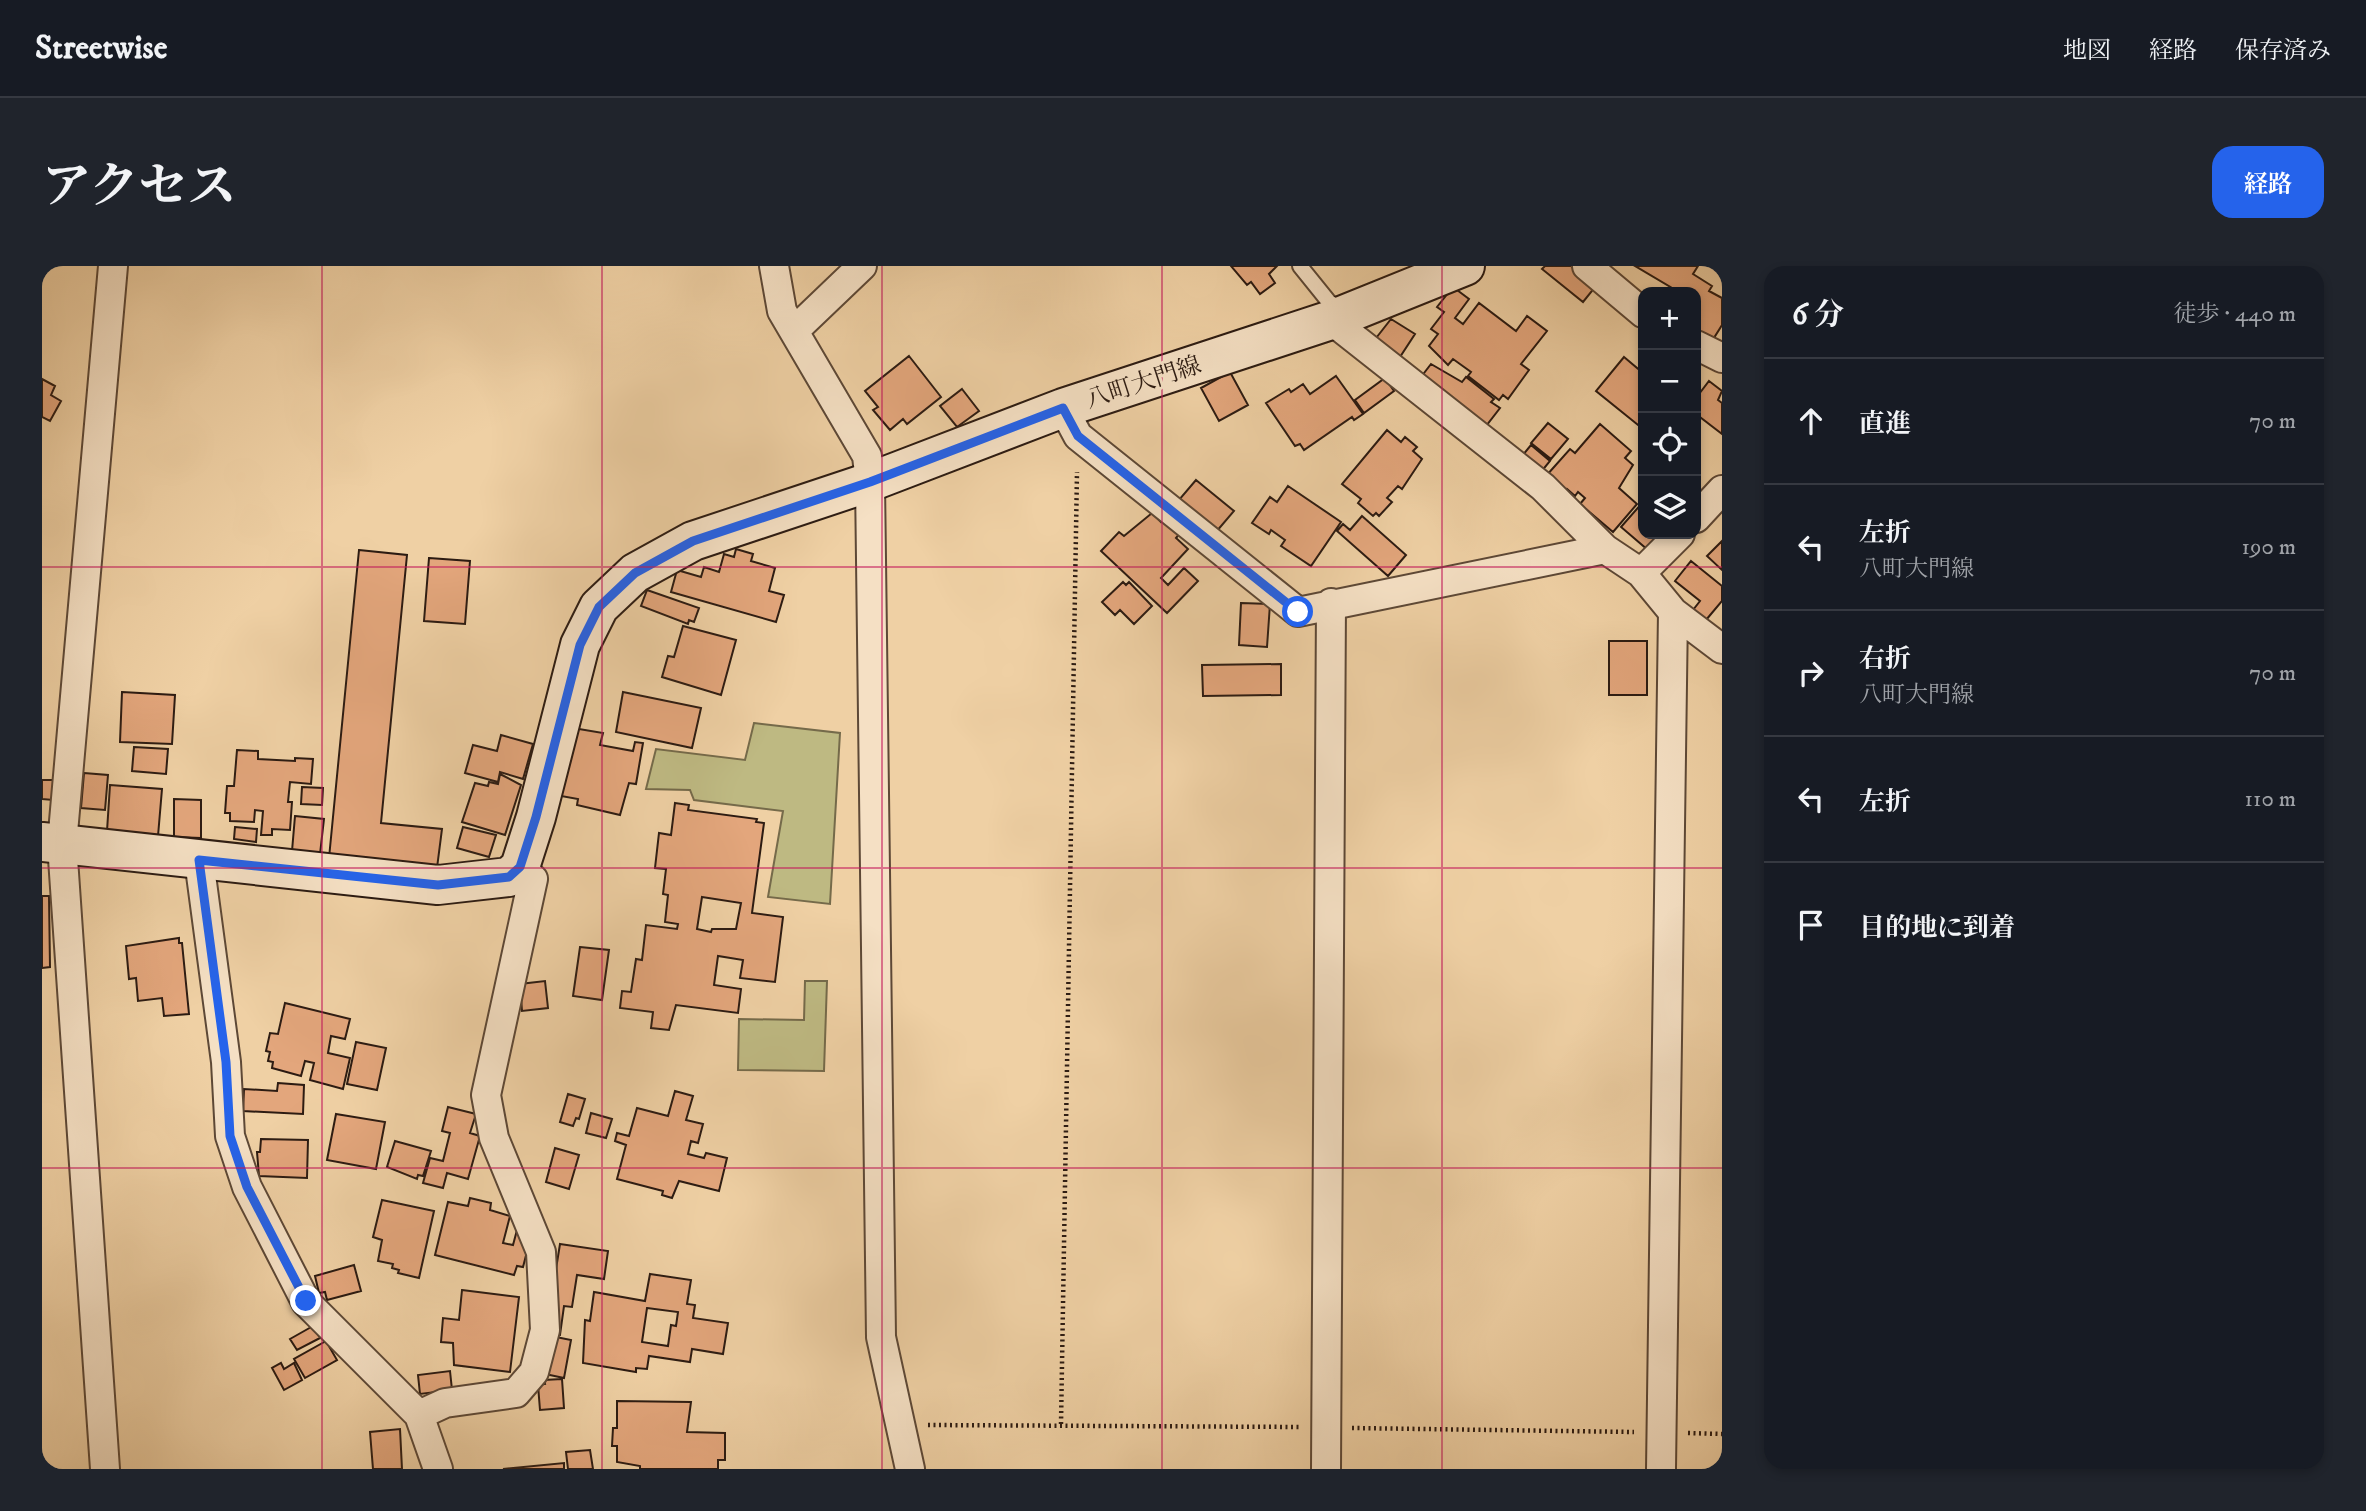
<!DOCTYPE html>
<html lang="ja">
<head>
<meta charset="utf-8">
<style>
  body { margin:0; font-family:"IM FELL DW Pica","Noto Serif JP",serif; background:#20242c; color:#f1f3f6 }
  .controls { position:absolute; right:21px; top:21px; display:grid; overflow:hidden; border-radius:14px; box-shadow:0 4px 10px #0003 }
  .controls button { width:63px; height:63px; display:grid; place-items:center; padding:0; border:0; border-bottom:2px solid #363941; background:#171b24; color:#f1f3f6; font:35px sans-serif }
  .stop { position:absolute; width:21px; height:21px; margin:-16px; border:5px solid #2563eb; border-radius:50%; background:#fff }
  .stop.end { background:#2563eb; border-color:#fff; box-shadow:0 2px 7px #0008 }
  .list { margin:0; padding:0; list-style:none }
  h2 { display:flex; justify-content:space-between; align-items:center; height:91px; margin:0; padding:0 28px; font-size:30px }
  h2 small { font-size:23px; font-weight:400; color:#9ea1a6 }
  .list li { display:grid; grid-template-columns:46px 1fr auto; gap:21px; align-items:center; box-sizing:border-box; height:126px; padding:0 28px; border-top:2px solid #363941 }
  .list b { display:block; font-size:26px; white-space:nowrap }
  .list p { margin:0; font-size:23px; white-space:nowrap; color:#9ea1a6 }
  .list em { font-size:23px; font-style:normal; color:#9ea1a6 }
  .icon { flex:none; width:38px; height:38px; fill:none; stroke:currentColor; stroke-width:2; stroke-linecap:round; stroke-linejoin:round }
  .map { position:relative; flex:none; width:1680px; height:1203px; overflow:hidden; border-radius:21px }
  header { display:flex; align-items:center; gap:42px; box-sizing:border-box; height:98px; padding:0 35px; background:#171b24; border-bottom:2px solid #363941 }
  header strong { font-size:33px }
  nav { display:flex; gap:38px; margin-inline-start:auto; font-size:24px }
  .intro { display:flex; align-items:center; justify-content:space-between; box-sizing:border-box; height:168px; padding:0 42px }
  h1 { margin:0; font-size:49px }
  .button { padding:18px 32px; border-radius:21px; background:#2563eb; color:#fff; font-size:24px; font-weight:700 }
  main { display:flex; gap:42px; padding:0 42px }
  aside { flex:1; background:#171b24; border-radius:21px; box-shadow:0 4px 10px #0003 }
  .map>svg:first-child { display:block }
  .green { fill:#beb982; stroke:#756a4a; stroke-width:2 }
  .building { fill:#e3a67c; stroke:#2c1b12; stroke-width:2; fill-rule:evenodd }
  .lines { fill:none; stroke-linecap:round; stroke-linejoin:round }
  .lane-casing { stroke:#5d4836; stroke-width:18 }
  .street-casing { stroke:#5d4836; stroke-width:32 }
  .secondary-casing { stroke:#2c1b12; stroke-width:42 }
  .path { stroke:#2c1b12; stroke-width:4.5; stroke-dasharray:2 3.5; stroke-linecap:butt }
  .lane { stroke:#f5e0c4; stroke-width:14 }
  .street { stroke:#f5e0c4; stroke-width:28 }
  .secondary { stroke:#f5e0c4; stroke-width:38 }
  .route { stroke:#2563eb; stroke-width:9 }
  .grid { fill:none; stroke:#c2185b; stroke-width:2; stroke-opacity:0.55 }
  .labels { text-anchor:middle; stroke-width:6; stroke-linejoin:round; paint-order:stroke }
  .street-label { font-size:24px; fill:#2c1b12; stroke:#f5e0c4 }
</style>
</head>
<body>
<header>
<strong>Streetwise</strong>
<nav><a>地図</a><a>経路</a><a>保存済み</a></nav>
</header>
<div class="intro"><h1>アクセス</h1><a class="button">経路</a></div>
<main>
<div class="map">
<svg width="1680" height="1203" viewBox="0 0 1680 1203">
  <rect width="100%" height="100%" fill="#efd0a4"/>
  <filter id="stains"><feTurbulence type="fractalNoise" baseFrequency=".00286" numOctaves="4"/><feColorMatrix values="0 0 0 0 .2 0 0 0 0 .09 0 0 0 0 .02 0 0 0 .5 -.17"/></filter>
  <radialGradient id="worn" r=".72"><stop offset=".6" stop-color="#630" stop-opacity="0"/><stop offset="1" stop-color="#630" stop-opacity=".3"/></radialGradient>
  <!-- green -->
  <path class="green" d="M712,457L798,467L788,638L726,631L741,545L652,534L648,524L604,523L614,483L703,494Z
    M763,715H785L782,805L696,804L697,753L762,754Z"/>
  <!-- building -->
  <path class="building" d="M1189,0H1235L1227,8L1233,17L1218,28L1209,16L1205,19Z
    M1503,0H1529L1554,20L1541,36L1500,3Z
    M1593,0H1656L1651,8L1670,20L1667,25L1680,32V59L1670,75L1654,64V26H1637Z
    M1411,21L1427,33L1413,52L1421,58L1437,37L1474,65L1485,50L1505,65L1479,98L1487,104L1466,133L1461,129L1457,134L1426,110L1429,106L1411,93L1406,99L1387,80L1396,68L1389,63L1402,46L1395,41Z
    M1349,53L1373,68L1356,94L1331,76Z
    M867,90L899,131L865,158L861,153L848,164L831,144L836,141L823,125Z
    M1582,91L1601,107V163L1554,125Z
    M1389,98L1420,116L1424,111L1452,133L1449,136L1458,142L1444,160L1379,111Z
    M1188,106L1206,139L1177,155L1159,122Z
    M1294,110L1321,148L1312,154L1310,151L1262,184L1258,178L1253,180L1224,137L1247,123L1249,126L1261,118L1268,128Z
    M1343,112L1352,125L1322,147L1313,134Z
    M0,113L13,120L9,129L19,135L8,155L0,151Z
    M1667,115L1680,125L1676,134L1680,137V168L1654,148V125L1657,128Z
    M920,123L937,145L915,161L898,140Z
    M1506,157L1526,173L1509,193L1489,177Z
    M1558,158L1589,185L1583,192L1591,199L1577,222L1595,238L1571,266L1538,238L1543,232L1536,226L1533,230L1525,223L1523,226L1504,210L1528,183L1533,187Z
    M1345,164L1359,176L1363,171L1375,181L1371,185L1380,193L1360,223L1356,220L1345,232L1350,236L1337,250L1334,247L1331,250L1316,237L1319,233L1300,218Z
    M1489,179L1508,195L1499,206L1480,190Z
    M1154,214L1192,245L1174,266L1136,235Z
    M1246,220L1299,256L1269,300L1239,280L1243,274L1229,264L1227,268L1210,257L1228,231L1235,236Z
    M1601,236V268H1620L1606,284L1579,261Z
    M1110,247L1119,256L1124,251L1140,265L1134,272L1146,283L1119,312L1126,319L1142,302L1156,315L1125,347L1059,285L1077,266L1082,270Z
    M1320,250L1364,289L1346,310L1295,265L1301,258L1308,264Z
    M1680,275V304L1665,290Z
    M694,283L711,288L709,295L733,302L727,325L742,329L734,356L629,326L635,304L659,311L662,301L677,306L682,288L692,291Z
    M317,284L365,289L339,557L400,563L395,602L287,592Z
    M387,292L428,295L423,358L382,355Z
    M1649,295L1680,320V335L1664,354L1651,344L1658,335L1633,315Z
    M1081,316L1084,319L1087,316L1110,340L1092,358L1078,344L1073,349L1060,336Z
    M605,324L657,342L652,356L647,354L646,358L599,340Z
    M1199,337L1228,338L1225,381L1197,379Z
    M641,360L694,374L679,429L620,411L626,390L632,391Z
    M1567,375H1605V429H1567Z
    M1239,398V429L1161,430L1160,399Z
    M80,426L133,429L130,478L78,476Z
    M581,426L659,442L650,482L574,466Z
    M531,462L561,467L558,479L591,485L593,476L601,477L594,518L587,517L578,549L535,539L536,533L519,530Z
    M459,469L491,478L481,513L458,506L456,516L423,507L431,479L455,485Z
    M92,481L126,483L124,508L90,505Z
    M195,484L216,485V493L253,495V492L271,493L269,518L248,516L246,536H250L248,564L230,563V569H219L221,545L213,544L212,556L188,555V547H183L185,520H192Z
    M42,507L66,509L63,544L39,542Z
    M458,508L479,519L463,569L420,556L433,517L446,520L447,516L456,518Z
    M0,514H12L11,534L0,533Z
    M68,519L120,523L116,570L65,565Z
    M260,521L281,522L280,539L259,538Z
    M132,533L159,534V572L132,571Z
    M633,537L647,539L646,544L715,553L714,556L722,557L710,647L741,651L733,716L698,712L701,694L676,690L672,719L699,723L696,747L634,739L627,764L609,762L611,746L578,742L580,725L589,726L594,693L600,694L604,659L635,663L636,658L623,656L626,629L621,628L624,603L613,602L617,567L629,569ZM660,631L699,637L694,663H670L669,666L655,663Z
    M253,550L282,553L278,588L250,585Z
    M193,561L215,563L214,576L192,573Z
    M421,561L454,569L447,591L415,582Z
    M0,630H7L8,701L0,702Z
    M137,672V677H140L147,748L122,750L120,732L96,735L94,712L87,713L84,680Z
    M538,681L567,684L560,734L531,730Z
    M503,715L506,742L480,745L478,718Z
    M243,737L308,753L303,773L289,770L286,787L308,792L301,823L268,814L272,797L263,795L259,810L230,802L231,796L226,795L228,786L224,785L228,767L236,768Z
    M314,776L344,782L335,824L305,818Z
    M236,817L262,819L261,848L201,845L202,823L235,825Z
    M633,825L651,830L644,854L661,858L656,877L649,875L646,888L662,892L664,887L685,892L677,925L637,915L630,932L620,929L621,925L575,913L584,879L573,875L575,867L587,870L595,842L626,850Z
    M526,828L543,833L537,853L534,852L531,860L518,856Z
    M406,841L434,848L428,867L438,870L426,913L405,907L401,922L381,917L388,892L401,895L408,867L400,865Z
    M549,847L570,853L564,872L544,867Z
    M294,848L343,856L334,903L285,894Z
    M219,873L266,874L265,912L217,910L215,886H218Z
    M353,875L389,885L381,910L376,909L375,913L345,901Z
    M513,882L537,889L527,923L504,916Z
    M428,932L449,937L448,944L468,950L461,977L471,979L475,964L486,967L488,974L481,1001L475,1000L472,1009L393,989L406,936L426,940Z
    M340,934L392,945L377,1012L356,1007L357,1004L350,1002L351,998L336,995L340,974L331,971Z
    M518,978L566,985L562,1013L535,1009L530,1041L522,1040L518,1069L510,1068L507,1047Z
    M312,999L319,1025L285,1034L283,1026L277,1027L273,1010Z
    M608,1008L649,1014L645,1038L653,1039L651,1052L686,1057L681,1088L650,1083L648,1096L607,1090L605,1103L594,1102V1106L541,1097L543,1054L548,1055L552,1026L603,1035ZM605,1042L636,1046L634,1060L629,1059L626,1080L600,1076Z
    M420,1024L477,1031L468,1106L412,1099L411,1077L399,1076L401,1052L417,1054Z
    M271,1060L278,1072L255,1084L248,1073Z
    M509,1070L529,1074L522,1112L503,1108Z
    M284,1075L295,1094L263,1112L252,1093Z
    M239,1097L242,1103L252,1097L260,1114L242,1124L230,1102Z
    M408,1105L410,1124L378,1128L376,1109Z
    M520,1113L522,1142L498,1144L496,1119L503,1118L502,1114Z
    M575,1135L649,1136L645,1166L683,1167V1194H676V1203H598V1200L575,1196V1180H570L571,1162H575Z
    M358,1163L360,1203H331L328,1166Z
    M548,1184L551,1203H526L524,1186Z
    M522,1197V1203H461Z"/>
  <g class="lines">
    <defs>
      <path id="lane" d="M1258,0L1287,36L1301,45"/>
      <path id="street" d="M732,0L740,45L825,190L828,216L839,1071L868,1203
        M1545,0L1601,47
        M1289,54L1501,221L1563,283L1599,307L1631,346L1680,383
        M752,65L820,0
        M1654,79L1680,92
        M1021,142L1036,170L1256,346L1563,283
        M1654,252L1680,224
        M1599,307L1638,268
        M157,594L184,796L188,870L205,921L264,1036L377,1149L396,1203
        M377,1149L403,1137L474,1127L492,1106L503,1064L499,986L452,872L444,829L491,613L478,601
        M63,1203L20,578L71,0
        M1284,1203L1289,337
        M1619,1203L1631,346"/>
      <path id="secondary" d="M0,576L396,619L467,611L478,601L494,551L538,379L557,341L593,307L651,275L828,216L1021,142L1289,54L1423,0"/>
    </defs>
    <!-- lane casing -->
    <use href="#lane" class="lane-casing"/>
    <!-- street casing -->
    <use href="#street" class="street-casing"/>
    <!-- secondary casing -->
    <use href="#secondary" class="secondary-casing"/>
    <!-- path -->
    <path class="path" d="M1019,1158L1035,206
      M886,1159L1259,1161
      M1310,1162L1592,1166
      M1646,1167L1680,1168"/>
    <!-- lane -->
    <use href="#lane" class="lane"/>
    <!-- street -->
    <use href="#street" class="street"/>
    <!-- secondary -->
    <use href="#secondary" class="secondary"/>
  </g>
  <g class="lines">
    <!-- route -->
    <path class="route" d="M264,1035L205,921L188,870L184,796L157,594L396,619L467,611L478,601L494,551L538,379L557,341L593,307L651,275L828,216L1021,142L1036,170L1256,346"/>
  </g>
  <!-- grid -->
  <path class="grid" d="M280,0V1203M560,0V1203M840,0V1203M1120,0V1203M1400,0V1203M0,301H1680M0,602H1680M0,902H1680"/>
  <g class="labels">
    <!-- street labels -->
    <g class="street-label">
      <text transform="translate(1101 116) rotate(-18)" y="8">八町大門線</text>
    </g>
  </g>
  <rect width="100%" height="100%" filter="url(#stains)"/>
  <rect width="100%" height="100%" fill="url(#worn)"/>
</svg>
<div class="controls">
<button>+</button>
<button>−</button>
<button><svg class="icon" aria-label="locate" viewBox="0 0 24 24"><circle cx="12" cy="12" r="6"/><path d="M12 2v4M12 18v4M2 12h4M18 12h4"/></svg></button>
<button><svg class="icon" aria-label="layers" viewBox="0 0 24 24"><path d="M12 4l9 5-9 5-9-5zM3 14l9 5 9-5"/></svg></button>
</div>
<div class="stop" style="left:1256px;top:346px"></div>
<div class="stop end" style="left:264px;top:1035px"></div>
</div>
<aside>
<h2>6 分<small>徒歩 · 440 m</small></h2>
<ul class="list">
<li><svg class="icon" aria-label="ahead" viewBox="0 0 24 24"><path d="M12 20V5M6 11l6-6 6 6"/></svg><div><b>直進</b></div><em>70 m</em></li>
<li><svg class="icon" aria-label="left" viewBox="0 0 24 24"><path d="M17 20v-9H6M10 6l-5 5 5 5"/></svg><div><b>左折</b><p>八町大門線</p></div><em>190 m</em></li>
<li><svg class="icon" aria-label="right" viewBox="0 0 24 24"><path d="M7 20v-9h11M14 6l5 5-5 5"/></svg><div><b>右折</b><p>八町大門線</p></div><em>70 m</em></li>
<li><svg class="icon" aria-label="left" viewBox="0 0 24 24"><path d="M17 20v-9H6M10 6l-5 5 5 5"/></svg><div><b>左折</b></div><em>110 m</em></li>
<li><svg class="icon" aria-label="arrive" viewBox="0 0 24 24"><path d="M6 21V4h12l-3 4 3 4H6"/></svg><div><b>目的地に到着</b></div></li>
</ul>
</aside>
</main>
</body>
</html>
